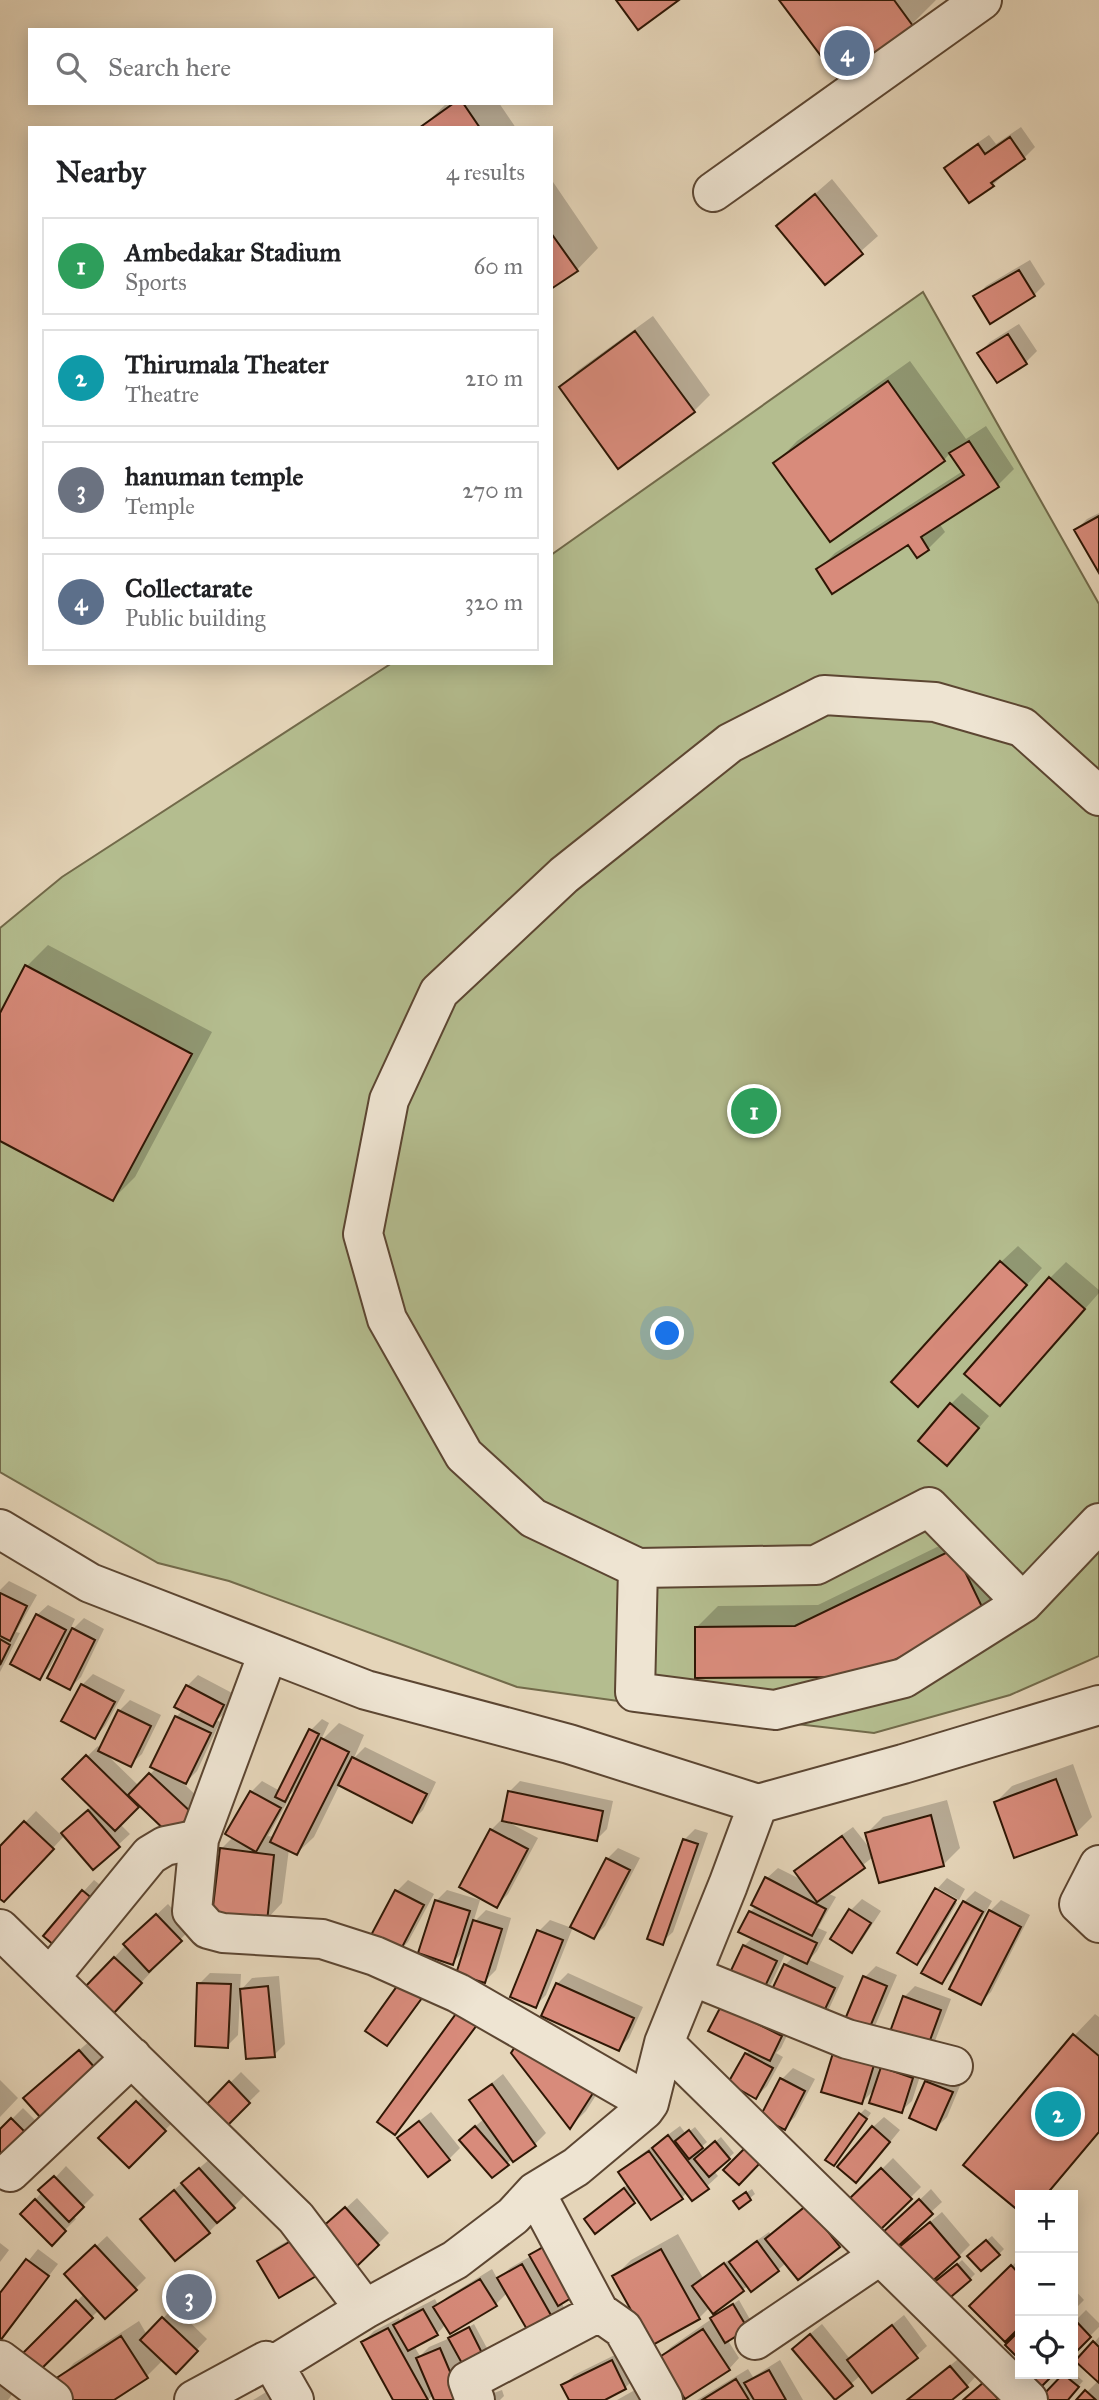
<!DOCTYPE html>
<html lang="en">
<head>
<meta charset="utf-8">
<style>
  body { margin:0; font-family:"IM FELL Great Primer",serif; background:#f2f2f2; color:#202124 }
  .controls { position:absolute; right:21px; bottom:21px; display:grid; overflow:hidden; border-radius:0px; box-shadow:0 4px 18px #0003 }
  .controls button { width:63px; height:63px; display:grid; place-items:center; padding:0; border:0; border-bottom:2px solid #e0e0e0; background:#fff; color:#202124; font:35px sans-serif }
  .you { position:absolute; left:668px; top:1334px; width:24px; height:24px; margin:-18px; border:5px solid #fff; border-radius:50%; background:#1a73e8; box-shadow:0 0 0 10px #1a73e833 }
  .badge { display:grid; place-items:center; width:46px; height:46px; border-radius:50%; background:#ea580c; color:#fff; font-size:23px; font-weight:700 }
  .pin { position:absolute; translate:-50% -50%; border:4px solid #fff; box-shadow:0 2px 7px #0006 }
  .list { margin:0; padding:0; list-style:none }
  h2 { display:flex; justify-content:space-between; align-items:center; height:91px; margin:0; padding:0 28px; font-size:30px }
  h2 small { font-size:23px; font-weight:400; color:#757577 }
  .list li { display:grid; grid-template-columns:46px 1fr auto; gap:21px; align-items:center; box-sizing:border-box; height:98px; margin:0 14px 14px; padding:0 14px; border:2px solid #e0e0e0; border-radius:0px }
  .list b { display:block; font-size:26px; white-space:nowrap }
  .list p { margin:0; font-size:23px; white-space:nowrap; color:#757577 }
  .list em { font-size:23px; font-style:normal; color:#757577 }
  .icon { flex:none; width:38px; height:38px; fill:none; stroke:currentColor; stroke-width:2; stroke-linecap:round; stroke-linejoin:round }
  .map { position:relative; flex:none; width:1099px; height:2400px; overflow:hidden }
  .search { position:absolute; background:#fff; box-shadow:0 4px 18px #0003; left:28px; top:28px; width:525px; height:77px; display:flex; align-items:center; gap:18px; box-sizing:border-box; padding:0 24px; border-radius:0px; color:#757577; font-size:26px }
  .panel { position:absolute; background:#fff; box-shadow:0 4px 18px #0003; left:28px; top:126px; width:525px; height:539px; border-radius:0px }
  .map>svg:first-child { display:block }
  .pitch { fill:#b4bd8f; stroke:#726a4a; stroke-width:2 }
  .shadow { fill:#0003; fill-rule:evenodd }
  .building { fill:#d88b7b; stroke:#2f1705; stroke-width:2 }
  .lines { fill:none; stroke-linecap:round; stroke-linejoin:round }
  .minor-casing { stroke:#5c4632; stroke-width:42 }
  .minor { stroke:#eee4d2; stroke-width:38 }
</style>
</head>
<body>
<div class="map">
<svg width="1099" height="2400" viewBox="0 0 1099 2400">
  <rect width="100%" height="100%" fill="#e5d5b9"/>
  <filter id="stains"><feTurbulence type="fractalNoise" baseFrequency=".00286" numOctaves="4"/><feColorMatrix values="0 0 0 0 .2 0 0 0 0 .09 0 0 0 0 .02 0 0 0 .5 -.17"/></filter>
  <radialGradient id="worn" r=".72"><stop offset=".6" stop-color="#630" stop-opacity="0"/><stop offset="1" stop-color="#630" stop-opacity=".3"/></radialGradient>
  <!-- pitch -->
  <path class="pitch" d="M923,292L1099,604V1656L1010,1695L874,1733L727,1716L517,1687L229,1581L158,1563L0,1472V928L62,877L392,663H551V555Z"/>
  <!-- shadow -->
  <path class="shadow" d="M781,0H936L912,24Z
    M447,103H499L516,128H421Z
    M1021,127L1035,147L1024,158L1002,173L1004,174L993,185L946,168L957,157L989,135L996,144Z
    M551,179L598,248L577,270L551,287Z
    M832,179L878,236L825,283L778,226Z
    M1030,260L1045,284L1034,295L976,297L986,286Z
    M653,316L710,395L694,411L561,388L577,371Z
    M1019,324L1037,351L1026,362L997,381L979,353L990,342Z
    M910,361L966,439L986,426L1014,469L997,486L939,523L945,532L928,549L917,555L909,542L818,570L835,553L963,471L951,452L944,460L776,463L797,441Z
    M1099,513V569L1076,530L1087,519Z
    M48,945L212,1032L135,1177L113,1199L0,1139V1017L27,966Z
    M1018,1246L1042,1268L934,1388L1001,1262Z
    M1066,1262L1099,1290V1293L1016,1387L1050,1278Z
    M962,1393L989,1416L958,1453L951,1404Z
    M976,1528L1007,1592L985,1614L697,1676L696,1628L718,1606L818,1605Z
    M9,1581L37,1595L16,1632L20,1633L0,1672V1590Z
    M48,1605L75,1619L68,1634L84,1618L104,1629L81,1677L70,1688L67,1642L64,1641L50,1667L39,1678L37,1615Z
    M93,1674L125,1690L105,1726L95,1737L64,1720L82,1685Z
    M198,1675L234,1694L224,1714L217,1720L220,1722L197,1771L184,1784L202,1801L171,1833L140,1804L120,1824L130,1834L94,1867L65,1835L15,1889L0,1896V1849L36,1811L61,1835L92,1806L64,1779L98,1746L101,1749L119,1711L130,1700L161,1715L142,1754L131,1764L105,1753L139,1786L156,1768L152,1766L176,1717L183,1710L187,1686Z
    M322,1719L329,1723L320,1742L339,1723L364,1735L354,1758L365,1747L436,1782L423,1810L412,1821L340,1784L314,1837L297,1853L289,1849L282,1903L266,1920L221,1849L233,1837L251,1792L262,1781L280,1791L311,1730ZM299,1785L274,1837L268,1836L290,1797L289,1796Z
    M1073,1764L1092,1817L1076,1833L996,1802L1012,1786Z
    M520,1781L613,1801L607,1829L596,1840L508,1822L538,1838L508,1894L497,1905L491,1830L502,1819L504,1820L509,1792Z
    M947,1800L960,1848L944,1864L880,1881L873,1857L827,1893L836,1897L818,1928L827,1932L817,1951L809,1960L844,1976L828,2011L817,2022L785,1965L794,1956L786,1952L771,1984L760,1995L744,1946L753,1937L750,1912L756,1906L767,1878L778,1868L804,1881L796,1871L807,1860L853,1827L872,1851L867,1833L883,1817Z
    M695,1829L708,1833L673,1932L662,1942L684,1840Z
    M618,1848L640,1858L605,1926L594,1937L573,1927L546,1995L535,2006L512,1996L539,1931L550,1920L572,1928L607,1859Z
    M947,1878L965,1889L959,1900L938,1888Z
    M94,1880L104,1888L46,1936L84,1891Z
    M408,1880L434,1894L408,1942L397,1953L371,1939L397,1891Z
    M937,1889V1891L957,1903L928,1952L917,1963L899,1953Z
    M447,1890L480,1900L473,1923L486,1910L511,1918L496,1970L485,1981L466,1949L452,1963L436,1901Z
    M975,1891L992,1901L952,1971L941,1982L964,1902Z
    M862,1899L881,1911L862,1940L852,1951L832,1938L851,1910Z
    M1001,1900L1030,1915L991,1992L980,2003L990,1911Z
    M168,1904L191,1929L150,1969L152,1971L124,2001L87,1987L137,1933Z
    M876,1966L897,1975L875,2026L864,2037L865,1977Z
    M412,1972L431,1986L397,2033L387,2044Z
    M210,1973L241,1974L240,1991L252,1978L279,1976L285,2044L274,2055L242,1995H240L238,2035L227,2046L199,1984Z
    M568,1973L643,2007L629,2038L618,2049L557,1984Z
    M915,1986L951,1999L935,2041L924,2052L904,1997Z
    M722,2007L792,2025L781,2048L776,2053L783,2057L767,2086L756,2097L746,2054L750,2050Z
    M486,2013L405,2122L394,2133L379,2121Z
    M1095,2014L1099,2017V2133L1047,2195H1020V2210L966,2165L1074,2036Z
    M538,2023L617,2062L586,2111L570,2127Z
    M91,2040L105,2057L94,2068L36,2087Z
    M884,2054L878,2072L893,2057L923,2067L912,2101L901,2111L876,2088L862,2102L824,2091Z
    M793,2068L815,2079L795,2117L784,2128L762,2116L782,2079Z
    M937,2071L962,2081L947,2117L936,2128L926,2082Z
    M241,2072L260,2091L226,2124L207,2106Z
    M503,2074L546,2133L535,2144L507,2163L472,2129L484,2119L471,2100Z
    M0,2080L18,2098L0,2117Z
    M148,2092L176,2119L129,2166L101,2138Z
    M23,2108L44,2129L0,2162V2131Z
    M865,2109L871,2113L839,2158L860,2114Z
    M431,2112L460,2148L449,2159L410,2128Z
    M884,2117L900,2130L867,2170L873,2127Z
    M680,2126L686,2134L695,2127L707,2142L698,2150L701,2154L721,2137L734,2153L714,2171L718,2176L693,2199L687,2192L682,2198H638L595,2232L586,2219L628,2184L620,2172L631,2162Z
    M211,2158L244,2196L209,2232L153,2208Z
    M893,2158L921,2187L879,2229L851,2200Z
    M66,2166L94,2195L73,2216L76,2219L52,2243L22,2214Z
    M752,2189L755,2194L739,2207L740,2197Z
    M931,2189L942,2202L931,2212L895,2224Z
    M819,2196L849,2234L839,2245L786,2263L778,2270L710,2307L699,2318L614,2277L631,2260L678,2234L703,2278L769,2232L771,2235Z
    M357,2198L389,2233L378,2244L334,2219Z
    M942,2212L970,2245L959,2256L911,2238Z
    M313,2226L322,2270L259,2262L270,2251Z
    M107,2236L146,2278L135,2289L99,2310L34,2374L19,2359L84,2294L77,2264Z
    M992,2236L1004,2249L999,2254L974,2251Z
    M0,2243L9,2250L0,2262Z
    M542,2245L561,2302L566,2311L555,2322L508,2292L496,2304L446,2324L437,2334L414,2346L420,2356L429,2347L450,2338L474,2324L488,2350L435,2400L433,2395L428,2400H395L363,2342L374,2331L399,2318L400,2320L406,2314L435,2299L438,2305L447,2297L492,2269L498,2280L510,2268L531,2256Z
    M38,2249L58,2264L0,2339V2296Z
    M1020,2258V2324L1005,2339L972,2306Z
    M962,2260L975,2274L970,2279L940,2280Z
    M1073,2288L1084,2300L1073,2311Z
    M739,2300L752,2323L727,2339L739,2358L729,2369L660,2358L671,2347Z
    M174,2307L207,2339L176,2372L163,2360L147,2376L110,2400L58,2380L74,2363L139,2321L147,2335Z
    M1086,2310L1099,2323V2327L1073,2353V2323Z
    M904,2315L927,2346L916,2356L861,2375L835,2398L805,2338L822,2324L850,2359Z
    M1099,2337V2400H1079L1099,2380L1078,2361Z
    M623,2351L636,2377L625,2388L601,2400H570L563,2386L574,2375Z
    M962,2356L977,2375L967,2386L949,2400H907Z
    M780,2360L803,2400H697L748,2369L753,2377Z
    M0,2371L19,2385L8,2400H0Z
    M1073,2372L1083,2381L1066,2400H1049L1044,2396L1065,2374H1073Z
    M642,2386L651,2400H617Z
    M271,2389L278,2400H253Z
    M502,2390L504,2396L500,2400H486L491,2394Z"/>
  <!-- building -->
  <path class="building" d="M616,0H679L638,30Z
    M779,0H894L913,26L839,80Z
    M454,103H463L480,128H419Z
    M1010,137L1025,159L991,183L994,186L969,203L944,168L978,144L985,154Z
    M815,194L863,254L825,285L776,226Z
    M551,233L578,271L551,289Z
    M1019,270L1035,296L990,324L973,296Z
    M635,331L695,412L618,469L559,387Z
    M1008,334L1027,364L997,383L977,353Z
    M888,381L945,461L830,542L773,463Z
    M969,441L999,487L921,537L929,550L917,558L908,545L832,594L816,569L964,475L949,453Z
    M1099,516V573L1074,530Z
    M25,965L192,1054L113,1201L0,1141V1013Z
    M1000,1261L1027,1285L918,1407L891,1382Z
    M1049,1277L1085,1309L1000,1406L964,1374Z
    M950,1403L979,1428L947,1466L918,1441Z
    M954,1549L986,1615L860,1677L695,1678V1627L795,1626Z
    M0,1593L27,1606L10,1641L0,1636Z
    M36,1614L66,1630L40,1680L10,1664Z
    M72,1628L95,1640L70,1690L47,1678Z
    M0,1639L10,1645L0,1665Z
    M81,1684L115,1702L95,1739L61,1721Z
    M186,1685L224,1705L213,1727L174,1707Z
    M118,1710L151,1726L131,1767L98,1751Z
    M175,1716L211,1733L186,1784L150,1767Z
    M309,1729L319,1734L285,1802L275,1797Z
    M321,1738L349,1752L297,1855L270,1842Z
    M86,1755L139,1807L115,1831L62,1779Z
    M352,1757L427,1794L412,1823L338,1785Z
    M149,1773L192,1813L171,1836L128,1795Z
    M1056,1779L1077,1835L1014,1858L994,1802Z
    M250,1791L281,1808L256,1852L225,1834Z
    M508,1791L603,1811L597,1841L502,1821Z
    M88,1810L120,1847L93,1870L61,1833Z
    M931,1815L944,1866L879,1883L865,1833Z
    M24,1821L54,1849L4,1902L0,1899V1846Z
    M490,1829L528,1849L497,1908L459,1887Z
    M842,1836L865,1868L817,1902L794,1871Z
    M683,1839L698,1844L663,1945L647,1939Z
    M220,1848L274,1855L267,1922L212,1915Z
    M606,1858L630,1870L594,1939L570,1927Z
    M765,1877L826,1909L812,1936L751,1905Z
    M935,1888L956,1900L917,1965L897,1953Z
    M82,1890L94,1900L55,1946L43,1936Z
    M395,1890L424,1905L398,1955L369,1939Z
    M435,1900L470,1911L453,1965L418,1953Z
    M963,1901L983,1912L942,1984L921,1973Z
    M849,1909L871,1923L852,1953L830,1939Z
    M989,1910L1021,1927L981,2005L949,1989Z
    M749,1911L817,1943L807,1964L738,1932Z
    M156,1914L182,1941L149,1972L123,1944Z
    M473,1920L502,1929L485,1983L456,1974Z
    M537,1930L563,1940L536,2008L510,1997Z
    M743,1945L777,1961L760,1997L726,1981Z
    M114,1957L142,1983L113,2014L84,1988Z
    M784,1964L835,1988L818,2024L767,2000Z
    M863,1976L887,1986L865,2039L841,2029Z
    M400,1982L422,1998L387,2046L365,2031Z
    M197,1983L231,1984L228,2048L195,2046Z
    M556,1983L634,2018L619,2051L541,2016Z
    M268,1986L275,2057L246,2059L240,1989Z
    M903,1996L941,2010L925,2054L887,2040Z
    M721,2006L782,2036L770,2061L708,2031Z
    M458,2011L477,2025L395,2135L377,2122Z
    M1073,2034L1099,2056V2132L1046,2195H1020V2212L963,2165Z
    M520,2039L602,2079L570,2129L511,2053Z
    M79,2050L96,2069L40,2117L23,2098Z
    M745,2053L773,2068L756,2099L728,2083Z
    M833,2053L874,2065L862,2104L821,2092Z
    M881,2067L913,2078L902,2113L869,2103Z
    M780,2078L805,2091L785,2130L760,2117Z
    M229,2081L250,2103L226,2127L205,2106Z
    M925,2081L953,2092L936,2130L909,2118Z
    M492,2084L536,2146L513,2162L469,2100Z
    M136,2101L166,2131L129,2168L98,2138Z
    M859,2113L867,2119L834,2166L825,2160Z
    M11,2118L34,2141L0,2165V2129Z
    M419,2121L450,2160L428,2177L397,2138Z
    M475,2126L509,2165L492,2178L459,2140Z
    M872,2126L890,2142L856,2183L837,2167Z
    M689,2130L703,2148L689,2159L675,2141Z
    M668,2135L709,2189L692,2201L652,2148Z
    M715,2141L730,2159L709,2177L694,2159Z
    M747,2146L762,2161L739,2185L723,2170Z
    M649,2151L683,2199L651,2220L618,2172Z
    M199,2168L235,2208L217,2223L181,2183Z
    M881,2168L912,2199L879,2231L848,2200Z
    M54,2176L84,2207L69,2222L38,2190Z
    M624,2188L635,2203L595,2234L584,2219Z
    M174,2190L210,2233L175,2261L140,2219Z
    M746,2192L751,2200L739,2209L733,2201Z
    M35,2199L66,2231L52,2246L20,2214Z
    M919,2199L933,2214L895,2249L881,2234Z
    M807,2205L840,2247L798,2280L765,2239Z
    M345,2207L379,2245L355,2268L320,2229Z
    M930,2222L960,2257L929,2284L898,2248Z
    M301,2235L323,2272L279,2298L257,2261Z
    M986,2240L1000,2255L981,2271L967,2256Z
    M757,2241L779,2271L751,2292L729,2262Z
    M95,2245L137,2290L105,2319L64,2274Z
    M547,2245L576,2295L558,2306L529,2255Z
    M661,2249L700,2319L651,2346L612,2276Z
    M26,2259L49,2276L0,2341V2293Z
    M724,2263L744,2291L713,2314L692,2286Z
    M522,2264L556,2324L532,2338L497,2278Z
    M957,2264L971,2280L946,2301L932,2284Z
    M1011,2265L1020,2275V2327L1005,2342L969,2306Z
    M480,2279L497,2306L450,2334L433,2307Z
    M76,2300L93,2318L34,2376L17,2359Z
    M733,2304L748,2329L725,2343L710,2318Z
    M423,2309L438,2335L408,2351L393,2325Z
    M162,2317L198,2351L176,2374L140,2340Z
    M1074,2319L1091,2337L1073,2355V2321Z
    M892,2325L918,2358L872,2393L847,2360Z
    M469,2327L484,2357L464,2367L448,2338Z
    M388,2328L428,2400H393L361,2342Z
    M703,2329L730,2370L685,2399L658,2358Z
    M1020,2330V2360L1005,2345Z
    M810,2334L853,2386L835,2400L792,2349Z
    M121,2336L148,2378L114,2400H69L55,2379Z
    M1093,2341L1099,2347V2383L1075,2361Z
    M440,2348L462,2400H434L416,2358Z
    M612,2360L626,2389L605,2400H569L561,2385Z
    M950,2366L968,2387L952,2400H907Z
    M769,2370L786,2400H754L744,2383Z
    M1022,2374H1054L1038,2390Z
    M1063,2374L1079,2387L1068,2400H1046L1042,2396Z
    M736,2379L749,2400H702Z
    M984,2382L999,2400H963Z
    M1085,2390L1096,2400H1076Z"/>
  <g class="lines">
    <defs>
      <path id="minor" d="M713,192L982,0
        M0,1529L90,1583L366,1690L569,1744L758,1804L903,1764L1099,1705
        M638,1568L635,1692L775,1710L904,1678L1023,1603L1099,1523
        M1023,1603L929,1507L816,1565L638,1568L533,1518L464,1455L387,1319L363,1234L389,1100L439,992L564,875L730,743L824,695L935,702L1022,727L1099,796
        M268,1653L199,1839L192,1911L208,1929L223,1933L322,1939L375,1956L458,1993L649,2103
        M1099,1865L1079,1904L1099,1923
        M0,1929L296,2218L365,2309
        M51,1976L150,1855L165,1846L199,1839
        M692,1976L847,2039L953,2066
        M664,2043L1028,2400
        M10,2172L132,2057
        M535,2192L599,2312L623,2329L663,2400
        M755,2340L879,2256
        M0,2360L53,2400
        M274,2365L294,2400
        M194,2400L266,2361L274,2365L365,2309L455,2260L513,2216L535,2192L576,2167L644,2110L649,2103L664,2043L728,1885L758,1804
        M475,2400L468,2381L599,2312"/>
    </defs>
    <!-- minor casing -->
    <use href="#minor" class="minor-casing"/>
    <!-- minor -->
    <use href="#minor" class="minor"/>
  </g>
  <rect width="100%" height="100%" filter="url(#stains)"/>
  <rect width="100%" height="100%" fill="url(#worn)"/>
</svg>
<div class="controls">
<button>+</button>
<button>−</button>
<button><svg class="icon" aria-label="locate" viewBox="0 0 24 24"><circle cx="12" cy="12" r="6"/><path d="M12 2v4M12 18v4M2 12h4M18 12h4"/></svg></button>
</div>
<div class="you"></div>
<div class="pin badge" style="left:754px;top:1111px;background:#2e9e5b">1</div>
<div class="pin badge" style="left:1058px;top:2114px;background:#0f9aa8">2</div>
<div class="pin badge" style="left:189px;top:2297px;background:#6b7280">3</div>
<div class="pin badge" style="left:847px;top:53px;background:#5c6f8a">4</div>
<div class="search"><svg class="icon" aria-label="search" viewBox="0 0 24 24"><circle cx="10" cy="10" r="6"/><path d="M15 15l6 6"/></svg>Search here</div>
<section class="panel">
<h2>Nearby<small>4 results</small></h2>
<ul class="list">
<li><span class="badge" style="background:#2e9e5b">1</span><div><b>Ambedakar Stadium</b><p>Sports</p></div><em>60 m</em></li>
<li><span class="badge" style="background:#0f9aa8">2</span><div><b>Thirumala Theater</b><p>Theatre</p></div><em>210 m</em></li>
<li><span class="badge" style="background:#6b7280">3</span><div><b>hanuman temple</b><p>Temple</p></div><em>270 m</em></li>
<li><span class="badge" style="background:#5c6f8a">4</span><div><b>Collectarate</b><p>Public building</p></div><em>320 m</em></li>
</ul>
</section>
</div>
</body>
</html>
